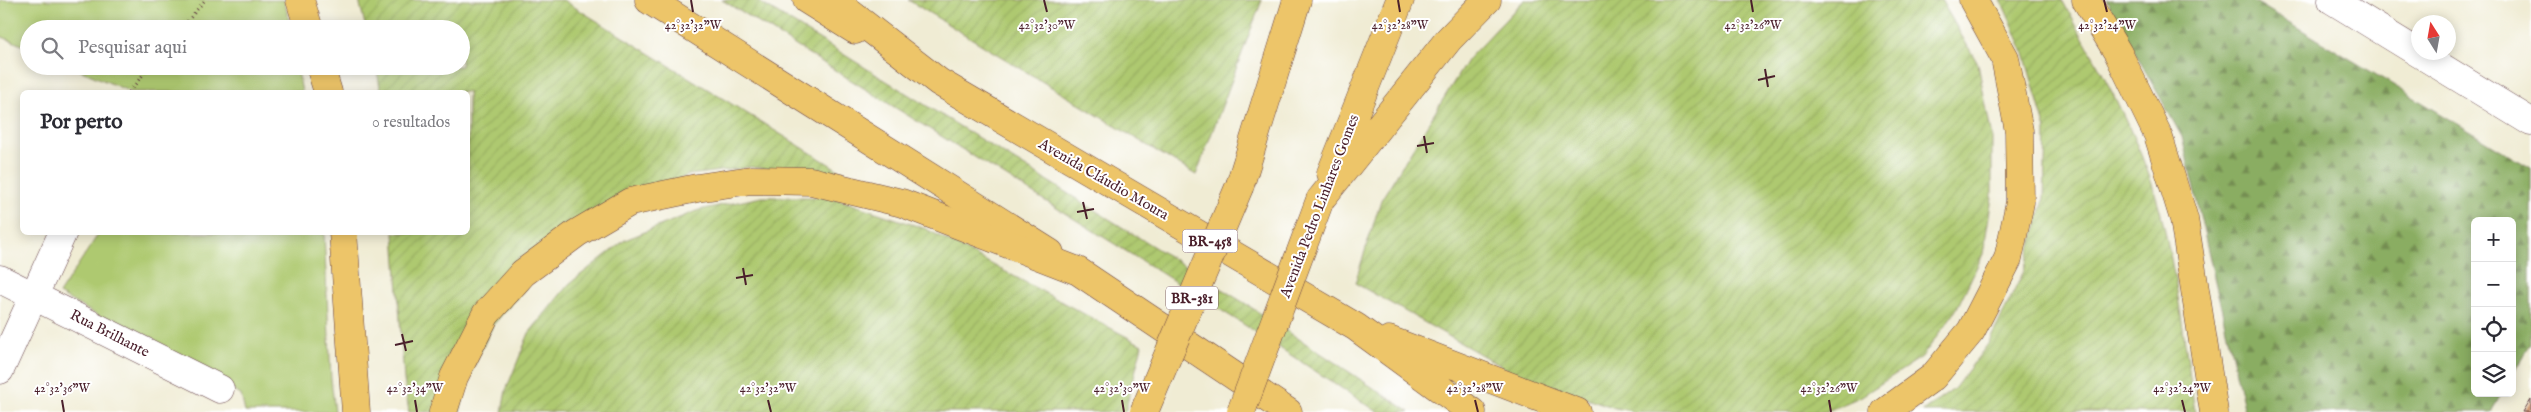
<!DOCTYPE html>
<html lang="pt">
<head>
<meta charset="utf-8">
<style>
  body { margin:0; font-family:"IM FELL English",serif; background:#f7f7f7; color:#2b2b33 }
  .controls { position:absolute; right:15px; bottom:15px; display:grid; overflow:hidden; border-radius:8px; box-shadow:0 2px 12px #0003 }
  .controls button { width:45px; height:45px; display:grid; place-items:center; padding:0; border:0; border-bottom:1px solid #e1e1e2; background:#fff; color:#2b2b33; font:25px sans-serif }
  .compass { position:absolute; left:2411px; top:15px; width:45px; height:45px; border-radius:50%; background:#fff; box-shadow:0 2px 12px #0003; rotate:349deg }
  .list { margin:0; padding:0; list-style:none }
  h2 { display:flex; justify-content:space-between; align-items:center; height:65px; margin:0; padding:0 20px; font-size:21px }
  h2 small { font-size:16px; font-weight:400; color:#7c7c81 }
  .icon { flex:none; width:28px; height:28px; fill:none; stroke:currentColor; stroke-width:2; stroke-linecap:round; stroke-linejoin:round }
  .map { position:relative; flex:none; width:2531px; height:412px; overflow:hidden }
  .search { position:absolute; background:#fff; box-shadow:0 2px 12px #0003; left:20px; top:20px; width:450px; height:55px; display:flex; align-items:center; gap:12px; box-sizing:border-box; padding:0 18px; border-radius:28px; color:#7c7c81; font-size:19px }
  .panel { position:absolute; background:#fff; box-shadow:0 2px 12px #0003; left:20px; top:90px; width:450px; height:145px; border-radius:8px }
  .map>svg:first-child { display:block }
  .green { fill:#aec970; stroke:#7c744e }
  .forest { fill:url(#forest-firs); stroke:#6a6646 }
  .garden { fill:url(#garden-furrows); stroke:#7c744e }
  .building { fill:url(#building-back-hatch) }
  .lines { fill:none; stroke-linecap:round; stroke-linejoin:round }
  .minor-casing { stroke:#633e44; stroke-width:29 }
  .major-casing { stroke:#633e44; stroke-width:29 }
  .highway-casing { stroke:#633e44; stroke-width:29 }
  .path { stroke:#633e44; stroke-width:3; stroke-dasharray:1 4; stroke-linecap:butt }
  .minor { stroke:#fff; stroke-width:28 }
  .major { stroke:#edc569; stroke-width:28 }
  .highway { stroke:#edc569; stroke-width:28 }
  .highway-bridge-casing { stroke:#633e44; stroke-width:29; stroke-linecap:butt }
  .highway-bridge { stroke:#edc569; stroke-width:28 }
  .ticks { fill:none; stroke:#4a1f2b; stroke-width:2 }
  .labels { text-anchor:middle; stroke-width:4; stroke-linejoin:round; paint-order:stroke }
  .shield { fill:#fff; stroke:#80626b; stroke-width:1 }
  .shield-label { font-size:14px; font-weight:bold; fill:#4a1f2b }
  .street-label { font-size:15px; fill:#4a1f2b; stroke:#fff }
  .ticks-label { font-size:12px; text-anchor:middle; fill:#4a1f2b; stroke:#fff; stroke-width:4; stroke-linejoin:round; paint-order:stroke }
</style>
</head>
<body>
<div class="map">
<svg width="2531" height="412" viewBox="0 0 2531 412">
  <defs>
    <pattern id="forest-firs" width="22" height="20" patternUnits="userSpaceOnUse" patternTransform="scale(1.25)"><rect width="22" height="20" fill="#8aad62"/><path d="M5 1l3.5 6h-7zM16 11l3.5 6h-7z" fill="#738c51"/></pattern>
    <pattern id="garden-furrows" width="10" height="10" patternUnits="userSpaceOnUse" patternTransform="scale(1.25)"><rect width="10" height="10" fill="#aec970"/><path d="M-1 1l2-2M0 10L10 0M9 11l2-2" fill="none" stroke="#97ac61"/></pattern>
    <pattern id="building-back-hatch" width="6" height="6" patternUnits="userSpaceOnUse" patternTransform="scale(1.25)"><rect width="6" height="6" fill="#dd9c6f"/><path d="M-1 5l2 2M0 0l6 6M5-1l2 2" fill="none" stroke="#b57f5b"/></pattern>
  </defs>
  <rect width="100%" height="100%" fill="#fff"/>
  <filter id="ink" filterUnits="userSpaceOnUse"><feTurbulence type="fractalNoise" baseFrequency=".02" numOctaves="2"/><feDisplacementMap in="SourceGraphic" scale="10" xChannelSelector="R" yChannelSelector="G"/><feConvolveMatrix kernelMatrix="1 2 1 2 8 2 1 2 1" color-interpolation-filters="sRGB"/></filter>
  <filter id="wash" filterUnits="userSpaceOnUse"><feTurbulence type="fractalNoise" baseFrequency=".0096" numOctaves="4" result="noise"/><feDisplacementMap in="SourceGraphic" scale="20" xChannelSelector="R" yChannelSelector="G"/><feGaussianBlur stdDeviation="1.12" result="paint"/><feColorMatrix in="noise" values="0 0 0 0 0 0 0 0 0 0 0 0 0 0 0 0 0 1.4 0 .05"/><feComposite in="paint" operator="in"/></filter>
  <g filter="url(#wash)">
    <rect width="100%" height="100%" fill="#f0ecd4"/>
    <!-- green -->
    <path class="green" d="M0,0H284L291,29H29V48L0,36Z
      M70,66H297L302,92H131Z
      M99,233H324L331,379L335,412H245L241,395L59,294Z"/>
    <!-- forest -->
    <path class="forest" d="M2106,0H2252L2531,168V344L2512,376V221H2475V393H2502L2491,412H2245L2182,137Z"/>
    <!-- garden -->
    <path class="garden" d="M359,0H563L850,177L751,167L689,175L629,199L573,235L493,325L471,373L460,412H409L404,380L394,233L468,232V92H381L376,66H461V29H366Z
      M722,0H756L1246,304L1410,412H1378L1240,322Z
      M908,0H1262L1196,175Z
      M1524,0H1941L1978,64L1992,137V197L1983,254L1956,310L1922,357L1860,397L1825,412H1636L1615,408L1510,371L1355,283L1381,200L1468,59Z
      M2001,0H2062C2097,63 2141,139 2160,210C2177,276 2185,344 2195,412H1922L1954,389L1988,344L2024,271L2044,198L2046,130L2023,50Z
      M762,197H831L926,229L1142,345L1125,412H502L506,390L529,333L569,284L625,240L699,210Z"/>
    <g id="blocks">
      <!-- building -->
      <path class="building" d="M2531,399V412H2523Z"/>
    </g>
  </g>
  <g filter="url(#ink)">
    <use href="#blocks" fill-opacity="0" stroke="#633e44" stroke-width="1"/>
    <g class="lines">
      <defs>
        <path id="minor" d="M2332,0L2531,122
          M0,279L220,389
          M0,370L63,232"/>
        <path id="major" d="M649,0L1050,253
          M807,0L855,30"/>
        <path id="highway" d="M300,0L309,29
          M833,0L939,82L1356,327L1472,412
          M2086,0L2118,53L2158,135L2184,219L2214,412
          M320,66L328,92
          M1331,173L1400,0
          M1240,185L1297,0
          M1320,200L1449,39L1487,0
          M343,232L356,412
          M1389,340L1577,412
          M443,412L454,377L486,314L523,273L577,233L630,202L697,188L751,180L811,181L902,203L1078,271L1288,412
          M1885,412L1933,377L1971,331L2008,259L2020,202L2019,131L2005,58L1973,0"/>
      </defs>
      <!-- minor casing -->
      <use href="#minor" class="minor-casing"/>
      <!-- major casing -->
      <use href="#major" class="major-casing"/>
      <!-- highway casing -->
      <use href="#highway" class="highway-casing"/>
      <!-- path -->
      <path class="path" d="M181,29L205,0
        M129,92L150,66"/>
      <!-- minor -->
      <use href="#minor" class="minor"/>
      <!-- major -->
      <use href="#major" class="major"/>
      <!-- highway -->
      <use href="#highway" class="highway"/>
      <defs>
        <path id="highway-bridge" d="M1144,412L1240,185
          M1241,412L1320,200"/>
      </defs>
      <!-- highway-bridge casing -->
      <use href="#highway-bridge" class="highway-bridge-casing"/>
      <!-- highway-bridge -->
      <use href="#highway-bridge" class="highway-bridge"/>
    </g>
  </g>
  <!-- ticks -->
  <path class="ticks" d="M691,0L693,12M1044,0L1047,12M1398,0L1400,12M1751,0L1753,12M2104,0L2107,12M1765,69L1768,87M1758,80L1775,76M1424,136L1427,153M1417,146L1434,143M1083,202L1087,219M1077,212L1094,209M743,268L746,285M736,278L753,275M402,334L406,351M395,345L413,341M62,400L64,412M415,400L417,412M768,400L771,412M1122,400L1124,412M1475,400L1478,412M1829,400L1831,412M2182,400L2185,412"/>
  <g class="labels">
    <!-- shield labels -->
    <g class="shield">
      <rect x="1182.5" y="229.5" width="55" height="23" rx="4"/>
      <rect x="1166" y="286.5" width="52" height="23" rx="4"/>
    </g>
    <g class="shield-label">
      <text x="1210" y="246">BR-458</text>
      <text x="1192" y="303">BR-381</text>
    </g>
    <!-- street labels -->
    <g class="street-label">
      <text transform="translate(1104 179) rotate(30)" y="5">Avenida Cláudio Moura</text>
      <text transform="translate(1319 206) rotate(-69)" y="5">Avenida Pedro Linhares Gomes</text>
      <text transform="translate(110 333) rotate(27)" y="5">Rua Brilhante</text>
    </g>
  </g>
  <g class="ticks-label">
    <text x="693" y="29">42°32'32"W</text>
    <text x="1047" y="29">42°32'30"W</text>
    <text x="1400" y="29">42°32'28"W</text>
    <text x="1753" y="29">42°32'26"W</text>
    <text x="2107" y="29">42°32'24"W</text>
    <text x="62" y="392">42°32'36"W</text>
    <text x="415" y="392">42°32'34"W</text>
    <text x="768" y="392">42°32'32"W</text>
    <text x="1122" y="392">42°32'30"W</text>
    <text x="1475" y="392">42°32'28"W</text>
    <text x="1829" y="392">42°32'26"W</text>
    <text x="2182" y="392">42°32'24"W</text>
  </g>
</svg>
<div class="controls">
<button>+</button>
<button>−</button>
<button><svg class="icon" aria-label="locate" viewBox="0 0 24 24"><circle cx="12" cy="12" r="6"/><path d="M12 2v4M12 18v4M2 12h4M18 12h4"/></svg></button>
<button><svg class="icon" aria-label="layers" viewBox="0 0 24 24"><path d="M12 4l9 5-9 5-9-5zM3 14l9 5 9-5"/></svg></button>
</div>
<svg class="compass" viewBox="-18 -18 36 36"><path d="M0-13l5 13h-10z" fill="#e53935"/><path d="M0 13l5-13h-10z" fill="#7c7c81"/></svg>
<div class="search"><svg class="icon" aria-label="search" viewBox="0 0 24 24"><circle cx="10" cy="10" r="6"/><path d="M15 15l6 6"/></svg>Pesquisar aqui</div>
<section class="panel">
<h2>Por perto<small>0 resultados</small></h2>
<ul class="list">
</ul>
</section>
</div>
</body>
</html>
